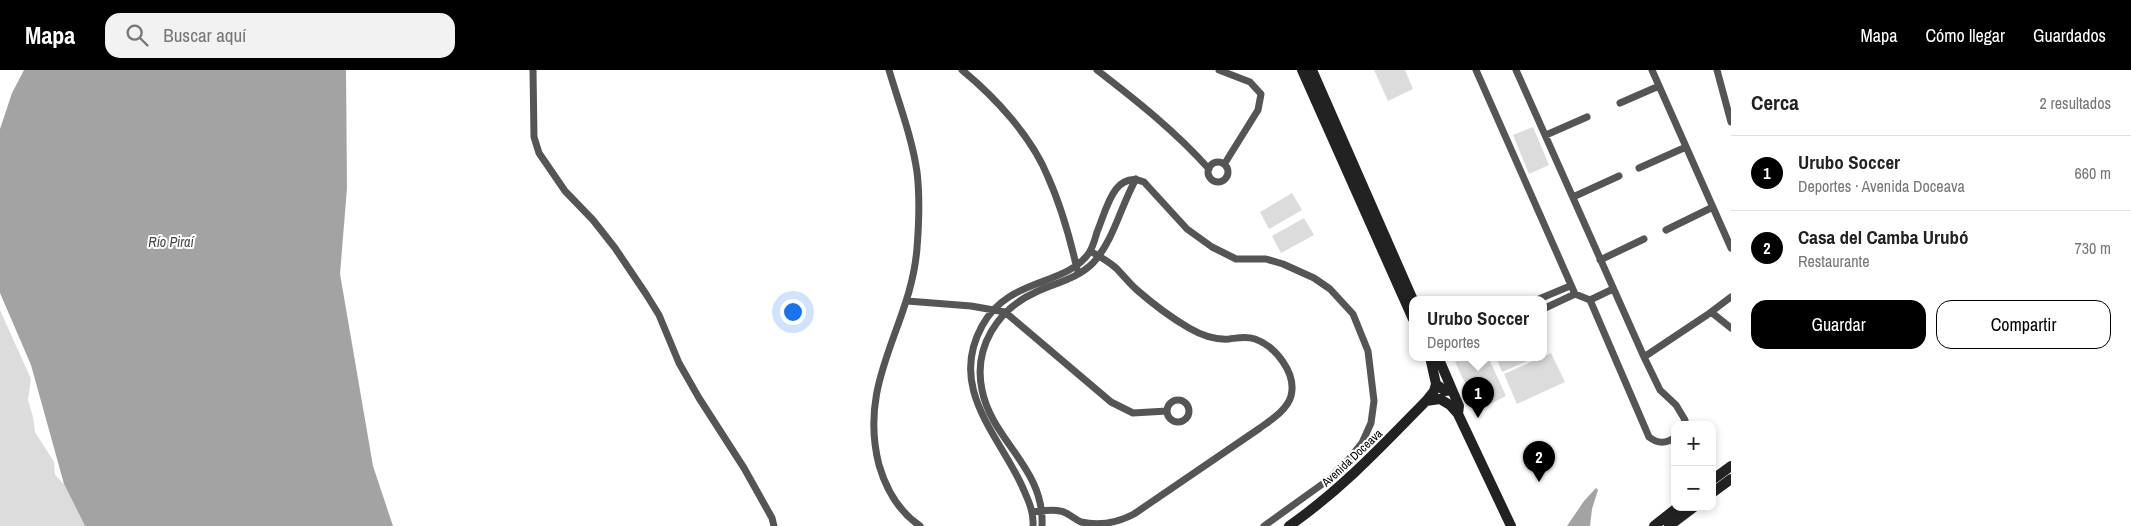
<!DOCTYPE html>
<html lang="es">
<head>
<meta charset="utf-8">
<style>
  body { margin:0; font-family:"Archivo Narrow",sans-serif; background:#f2f2f2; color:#222 }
  .controls { position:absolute; right:15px; bottom:15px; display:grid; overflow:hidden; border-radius:10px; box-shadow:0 2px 8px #0003 }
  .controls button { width:45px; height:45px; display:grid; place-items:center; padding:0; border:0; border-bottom:1px solid #e0e0e0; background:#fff; color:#222; font:25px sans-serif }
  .you { position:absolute; left:792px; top:241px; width:18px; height:18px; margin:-12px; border:4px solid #fff; border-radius:50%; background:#1a73e8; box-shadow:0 0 0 8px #1a73e833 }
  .badge { display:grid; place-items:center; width:32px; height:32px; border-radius:50%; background:#000; color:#fff; font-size:16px; font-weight:700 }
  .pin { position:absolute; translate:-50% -41px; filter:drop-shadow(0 1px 2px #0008) }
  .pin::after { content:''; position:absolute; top:26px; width:18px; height:15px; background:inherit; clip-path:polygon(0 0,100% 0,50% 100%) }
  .popup { position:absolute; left:1409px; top:226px; width:138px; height:65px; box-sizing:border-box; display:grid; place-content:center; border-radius:10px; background:#fff; filter:drop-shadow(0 1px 4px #0005); font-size:16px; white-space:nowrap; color:#767676 }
  .popup b { font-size:19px; color:#222 }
  .popup::after { content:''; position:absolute; left:50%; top:100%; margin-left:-10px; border:10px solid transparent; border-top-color:#fff }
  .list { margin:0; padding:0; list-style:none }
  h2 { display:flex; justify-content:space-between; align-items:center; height:65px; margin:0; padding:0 20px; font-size:21px }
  h2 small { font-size:16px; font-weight:400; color:#767676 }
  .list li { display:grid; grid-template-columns:32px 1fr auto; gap:15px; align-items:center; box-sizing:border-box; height:75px; padding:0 20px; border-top:1px solid #e0e0e0 }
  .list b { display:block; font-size:19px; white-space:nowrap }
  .list p { margin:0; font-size:16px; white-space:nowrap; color:#767676 }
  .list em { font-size:16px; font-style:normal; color:#767676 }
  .actions { display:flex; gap:10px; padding:15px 20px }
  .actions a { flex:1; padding:11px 0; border:1px solid #000; border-radius:15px; text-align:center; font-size:18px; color:#000 }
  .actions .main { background:#000; color:#fff }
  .icon { flex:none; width:28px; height:28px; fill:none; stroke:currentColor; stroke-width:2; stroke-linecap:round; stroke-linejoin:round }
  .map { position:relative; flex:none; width:1731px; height:456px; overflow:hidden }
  header { display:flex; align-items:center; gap:30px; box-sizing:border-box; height:70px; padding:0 25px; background:#000; color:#fff }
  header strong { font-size:24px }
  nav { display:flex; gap:28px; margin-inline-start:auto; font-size:18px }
  .search { width:350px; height:45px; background:#f2f2f2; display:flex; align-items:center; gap:12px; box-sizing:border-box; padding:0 18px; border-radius:15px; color:#767676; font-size:19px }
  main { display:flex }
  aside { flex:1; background:#fff }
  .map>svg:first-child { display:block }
  .green { fill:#dcdcdc }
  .water { fill:#a3a3a3 }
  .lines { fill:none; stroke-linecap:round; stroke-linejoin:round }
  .street { stroke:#555; stroke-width:7 }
  .secondary { stroke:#222; stroke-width:10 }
  .labels { text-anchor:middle; stroke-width:4; stroke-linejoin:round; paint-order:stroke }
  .street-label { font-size:12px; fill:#000; stroke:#fff }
  .water-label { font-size:14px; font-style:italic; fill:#444; stroke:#fff }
</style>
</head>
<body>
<header>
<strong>Mapa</strong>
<div class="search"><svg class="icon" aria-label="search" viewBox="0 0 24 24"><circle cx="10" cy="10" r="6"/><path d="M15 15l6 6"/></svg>Buscar aquí</div>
<nav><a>Mapa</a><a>Cómo llegar</a><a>Guardados</a></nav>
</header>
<main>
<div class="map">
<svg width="1731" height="456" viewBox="0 0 1731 456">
  <rect width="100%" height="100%" fill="#fff"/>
  <!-- green -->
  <path class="green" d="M1374,0H1405L1413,19L1388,31Z
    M1533,57L1549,95L1529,104L1513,65Z
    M1292,123L1302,140L1269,159L1260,142Z
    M1304,148L1314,165L1281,183L1272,166Z
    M0,240L31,309L28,330L33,347L35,362L54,392L55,405L64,414L85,456H0Z
    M1551,283L1565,312L1517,334L1504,304Z
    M1467,287H1488L1506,326L1478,340L1455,292Z
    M1496,287H1536L1502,302Z"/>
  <!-- water -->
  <path class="water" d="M24,0H346L347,118L340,204L373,396L393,456H85L64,414L31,295L0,223V59L12,23Z
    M1596,418L1598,420L1592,439L1590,456H1567L1584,431Z"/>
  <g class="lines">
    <!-- street -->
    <path class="street" d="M533,0L534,67L539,83L565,121L593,150L615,178L646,224L659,245L679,293L699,328L744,398L772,448L774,456
      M889,0C899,34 912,67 917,102C920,127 919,153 917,178C911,257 857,309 879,395C886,419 898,441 920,456
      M962,0C995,27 1032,67 1048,107C1061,136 1070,168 1077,199
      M1097,0C1137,31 1175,61 1209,99
      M1219,0L1250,12L1261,24L1258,40L1225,93
      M1476,0L1575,224L1590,230L1613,219
      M1516,0L1644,287L1707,245L1731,227
      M1652,0L1731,178
      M1717,0L1731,52
      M1620,33L1659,16
      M1546,65L1587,47
      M1208 102a10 10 0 1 1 20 0a10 10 0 1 1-20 0Z
      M1639,98L1686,77
      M1573,127L1619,106
      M1666,160L1713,137
      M1600,190L1644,169
      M1539,229L1570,216
      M1590,230L1649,367C1658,374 1666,374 1675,367
      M907,231L971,236L1005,242L1111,332L1133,343L1167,341
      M1543,239L1575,224
      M1711,242L1731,258
      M1644,287L1660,320L1676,335L1685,350L1683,355
      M1167 341a11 11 0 1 1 22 0a11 11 0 1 1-22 0Z
      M1032,442C1041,441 1052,439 1060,441C1068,442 1074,449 1081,452C1100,456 1117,453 1134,444L1260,358C1271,350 1287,340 1291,326C1297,303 1275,276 1255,269C1246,266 1238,268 1229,269C1215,270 1201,265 1189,258C1170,247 1153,234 1137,220C1129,213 1123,205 1116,198C1108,191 1099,186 1090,181
      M1033,456C1034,441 1028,430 1022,416C998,364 948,318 982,256C1008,207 1065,217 1089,183C1093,177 1095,169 1097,162C1106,141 1114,99 1144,112L1187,159L1212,177L1236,189H1266L1283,194L1314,208L1330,219L1353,244L1368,281L1374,331L1371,353L1362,373L1349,389L1328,410L1264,456
      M1042,456C1045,398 992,371 982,320C973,277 998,239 1036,222C1055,213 1077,209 1093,193C1114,170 1121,135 1136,109"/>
    <!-- secondary -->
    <path class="secondary" d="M1302,0L1413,249
      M1312,0L1413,230
      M1430,287L1436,314L1445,321L1452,320
      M1438,287L1459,336L1458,344L1511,456
      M1426,331L1440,329L1450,335L1458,344
      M1712,410L1731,396
      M1712,423L1731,409
      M1289,456C1341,420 1382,376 1426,331L1434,321L1436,314
      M1654,456L1678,437
      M1669,456L1694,437"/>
  </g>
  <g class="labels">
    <!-- street labels -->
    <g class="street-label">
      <text transform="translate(1352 388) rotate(-43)" y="4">Avenida Doceava</text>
    </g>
    <!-- water labels -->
    <g class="water-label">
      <text x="171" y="177">Río Piraí</text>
    </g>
  </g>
</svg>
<div class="controls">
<button>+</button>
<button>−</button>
</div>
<div class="you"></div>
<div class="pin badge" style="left:1478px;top:348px">1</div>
<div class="popup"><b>Urubo Soccer</b>Deportes</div>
<div class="pin badge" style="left:1539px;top:412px">2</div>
</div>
<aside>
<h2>Cerca<small>2 resultados</small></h2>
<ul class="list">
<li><span class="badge">1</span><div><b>Urubo Soccer</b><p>Deportes · Avenida Doceava</p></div><em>660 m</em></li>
<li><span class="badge">2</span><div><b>Casa del Camba Urubó</b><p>Restaurante</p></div><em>730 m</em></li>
</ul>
<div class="actions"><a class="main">Guardar</a><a>Compartir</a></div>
</aside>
</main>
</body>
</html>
